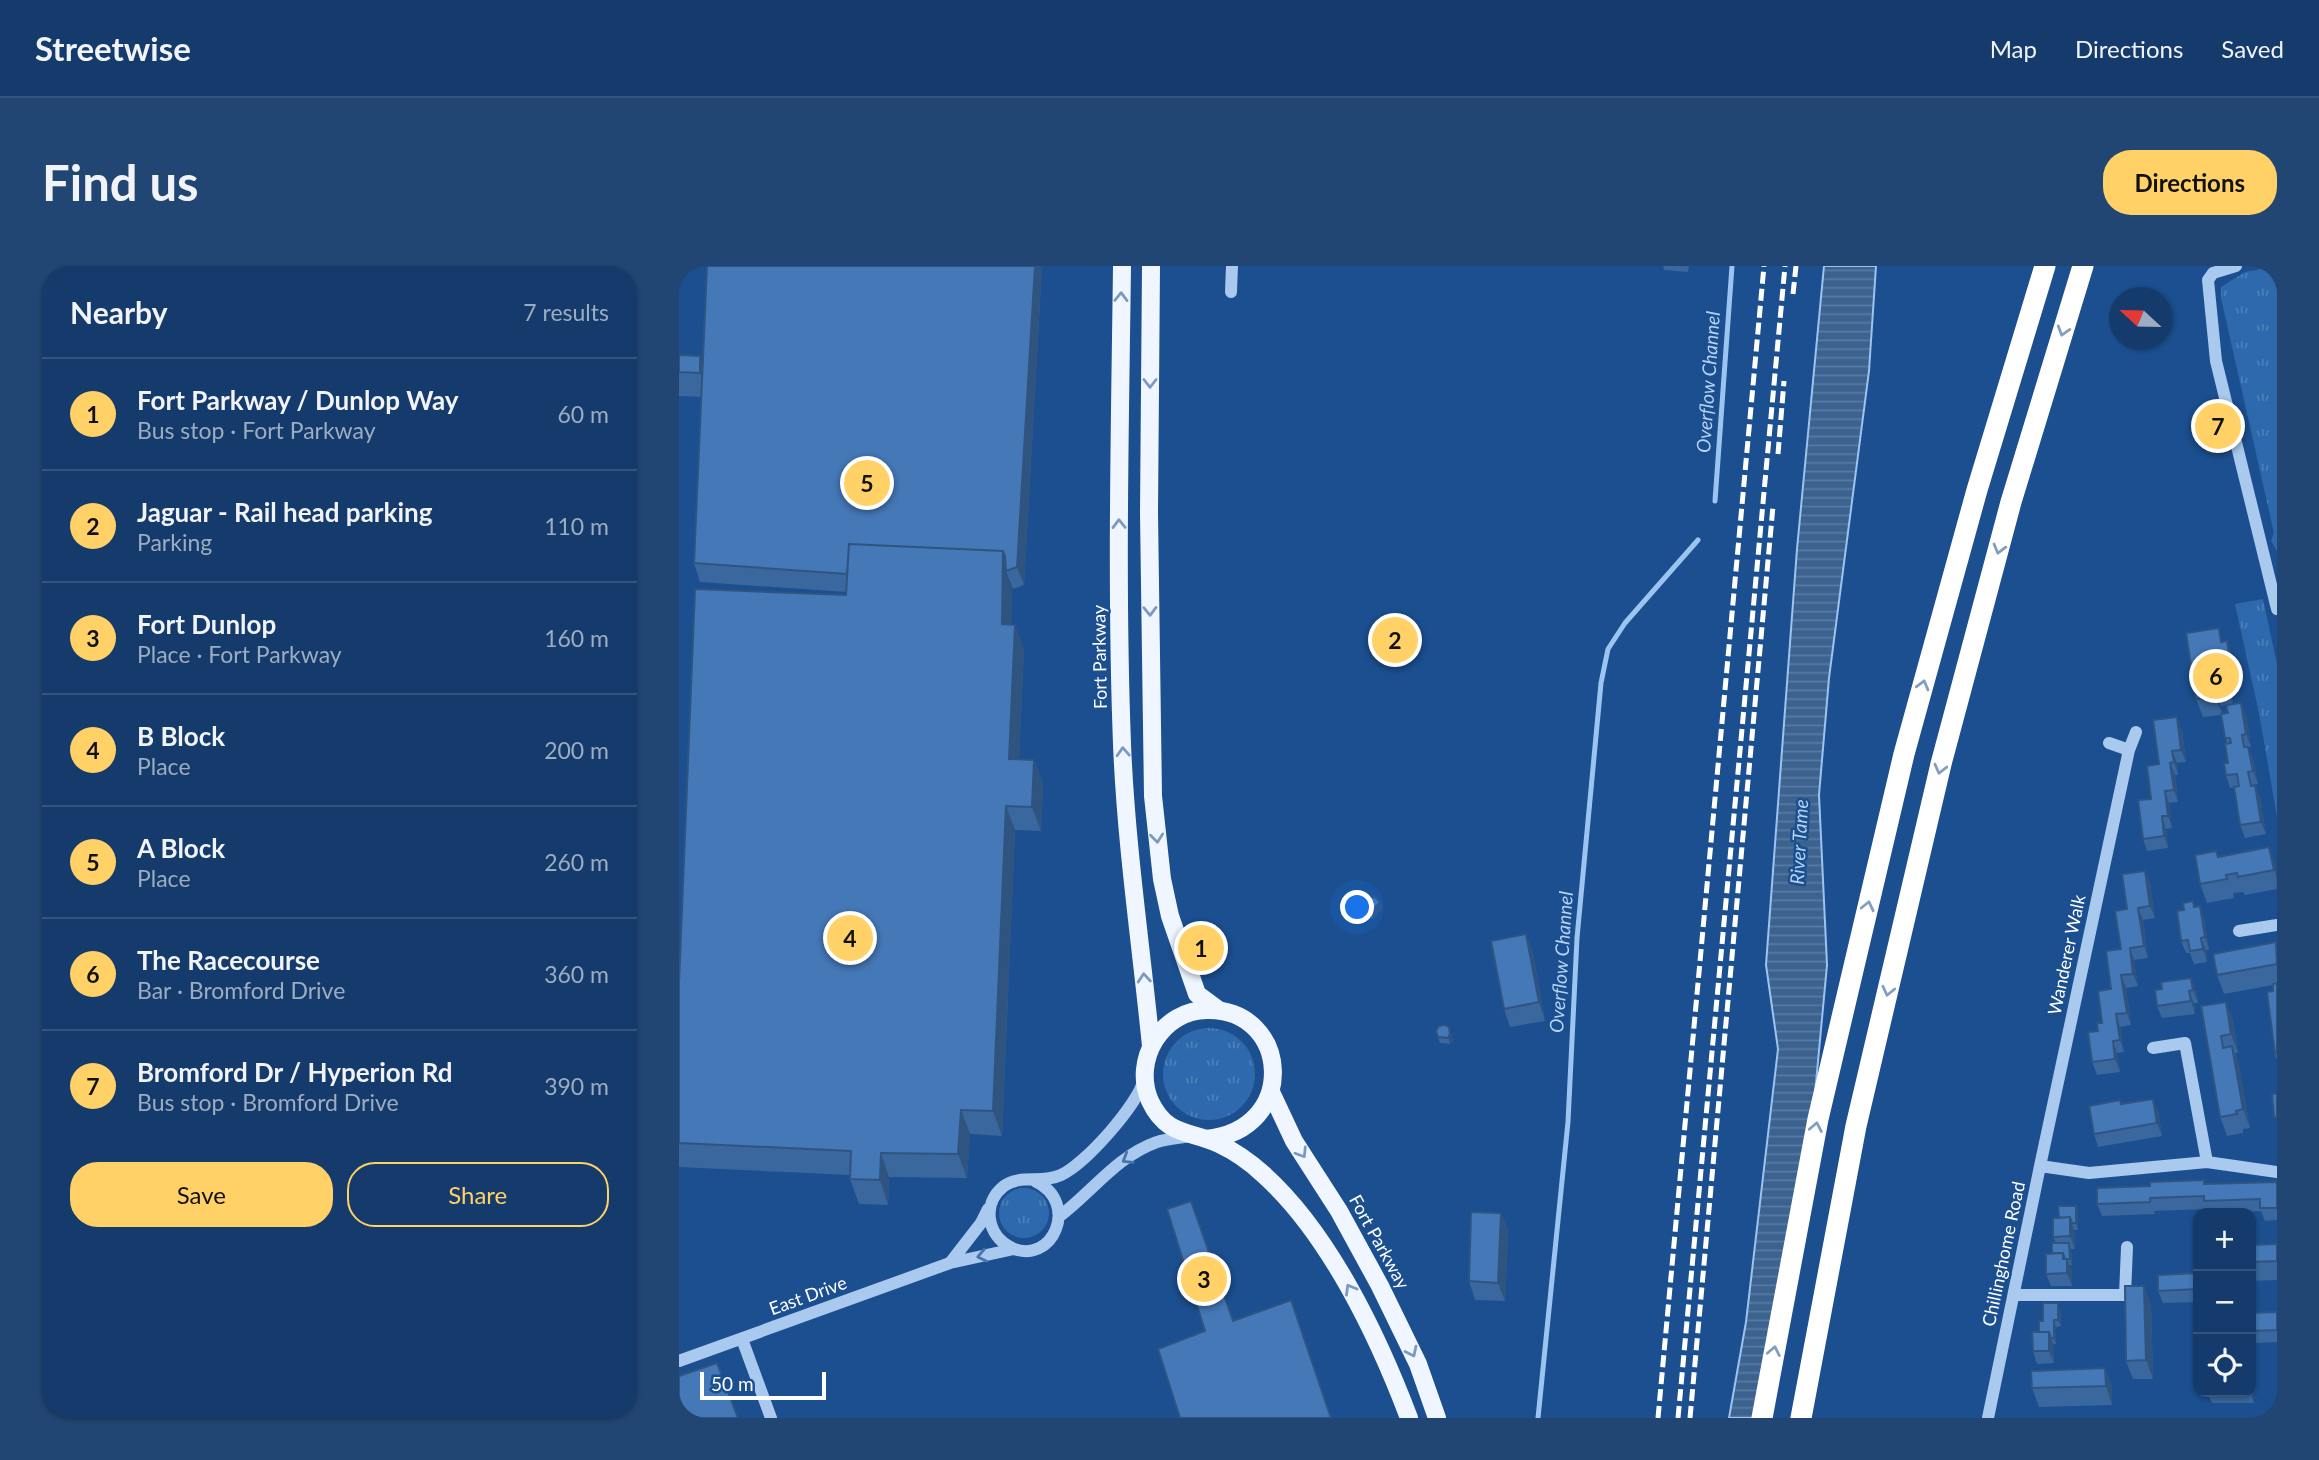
<!DOCTYPE html>
<html lang="en">
<head>
<meta charset="utf-8">
<style>
  body { margin:0; font-family:Lato,sans-serif; background:#214673; color:#f1f3f6 }
  .controls { position:absolute; right:21px; bottom:21px; display:grid; overflow:hidden; border-radius:14px; box-shadow:0 2px 5px #0004 }
  .controls button { width:63px; height:63px; display:grid; place-items:center; padding:0; border:0; border-bottom:2px solid #33557e; background:#143b6b; color:#f1f3f6; font:35px sans-serif }
  .compass { position:absolute; left:1430px; top:21px; width:63px; height:63px; border-radius:50%; background:#143b6b; box-shadow:0 2px 5px #0004; rotate:292deg }
  .scale { position:absolute; left:21px; bottom:18px; width:126px; box-sizing:border-box; padding-left:7px; border:4px solid #fff; border-top:0; font-size:19px; line-height:24px; white-space:nowrap; color:#fff; -webkit-text-stroke:5px #1b4f8f; paint-order:stroke }
  .you { position:absolute; left:679px; top:642px; width:24px; height:24px; margin:-18px; border:5px solid #fff; border-radius:50%; background:#1a73e8; box-shadow:0 0 0 10px #1a73e833 }
  .badge { display:grid; place-items:center; width:46px; height:46px; border-radius:50%; background:#ffd166; color:#111; font-size:23px; font-weight:700 }
  .pin { position:absolute; translate:-50% -50%; border:4px solid #fff; box-shadow:0 2px 7px #0006 }
  .list { margin:0; padding:0; list-style:none }
  h2 { display:flex; justify-content:space-between; align-items:center; height:91px; margin:0; padding:0 28px; font-size:30px }
  h2 small { font-size:23px; font-weight:400; color:#9dadc1 }
  .list li { display:grid; grid-template-columns:46px 1fr auto; gap:21px; align-items:center; box-sizing:border-box; height:112px; padding:0 28px; border-top:2px solid #33557e }
  .list b { display:block; font-size:26px; white-space:nowrap }
  .list p { margin:0; font-size:23px; white-space:nowrap; color:#9dadc1 }
  .list em { font-size:23px; font-style:normal; color:#9dadc1 }
  .actions { display:flex; gap:14px; padding:21px 28px }
  .actions a { flex:1; padding:16px 0; border:2px solid #ffd166; border-radius:28px; text-align:center; font-size:24px; color:#ffd166 }
  .actions .main { background:#ffd166; color:#111 }
  .icon { flex:none; width:38px; height:38px; fill:none; stroke:currentColor; stroke-width:2; stroke-linecap:round; stroke-linejoin:round }
  .map { position:relative; flex:none; width:1598px; height:1152px; overflow:hidden; border-radius:28px }
  header { display:flex; align-items:center; gap:42px; box-sizing:border-box; height:98px; padding:0 35px; background:#143b6b; border-bottom:2px solid #33557e }
  header strong { font-size:33px }
  nav { display:flex; gap:38px; margin-inline-start:auto; font-size:24px }
  .intro { display:flex; align-items:center; justify-content:space-between; box-sizing:border-box; height:168px; padding:0 42px }
  h1 { margin:0; font-size:49px }
  .button { padding:18px 32px; border-radius:28px; background:#ffd166; color:#111; font-size:24px; font-weight:700 }
  main { display:flex; gap:42px; padding:0 42px }
  aside { flex:1; background:#143b6b; border-radius:28px; box-shadow:0 2px 5px #0004 }
  .map>svg:first-child { display:block }
  .grass { fill:url(#grass-tufts) }
  .water { fill:url(#water-rules); stroke:#9cc4f0; stroke-width:2 }
  .lines { fill:none; stroke-linecap:round; stroke-linejoin:round }
  .stream { stroke:#9cc4f0; stroke-width:5 }
  .minor { stroke:#a9c9ee; stroke-width:12 }
  .major { stroke:#f0f6ff; stroke-width:18 }
  .highway { stroke:#fff; stroke-width:21 }
  .rail { stroke:#fff; stroke-width:5; stroke-dasharray:12 5; stroke-linecap:butt }
  .wall { fill:#3a679d }
  .shaded-wall { fill:#305480 }
  .building { fill:#4478b7; stroke:#305480; stroke-width:2 }
  .oneway { stroke:#7b9ac1 }
  .oneway2 { stroke:#829ec1 }
  .oneway3 { stroke:#4674ac }
  .labels { text-anchor:middle; stroke-width:5; stroke-linejoin:round; paint-order:stroke }
  .street-label { font-size:18px; fill:#fff; stroke:#1b4f8f }
  .water-label { font-size:19px; font-style:italic; fill:#b5d3f5; stroke:#1b4f8f }
</style>
</head>
<body>
<header>
<strong>Streetwise</strong>
<nav><a>Map</a><a>Directions</a><a>Saved</a></nav>
</header>
<div class="intro"><h1>Find us</h1><a class="button">Directions</a></div>
<main>
<aside>
<h2>Nearby<small>7 results</small></h2>
<ul class="list">
<li><span class="badge">1</span><div><b>Fort Parkway / Dunlop Way</b><p>Bus stop · Fort Parkway</p></div><em>60 m</em></li>
<li><span class="badge">2</span><div><b>Jaguar - Rail head parking</b><p>Parking</p></div><em>110 m</em></li>
<li><span class="badge">3</span><div><b>Fort Dunlop</b><p>Place · Fort Parkway</p></div><em>160 m</em></li>
<li><span class="badge">4</span><div><b>B Block</b><p>Place</p></div><em>200 m</em></li>
<li><span class="badge">5</span><div><b>A Block</b><p>Place</p></div><em>260 m</em></li>
<li><span class="badge">6</span><div><b>The Racecourse</b><p>Bar · Bromford Drive</p></div><em>360 m</em></li>
<li><span class="badge">7</span><div><b>Bromford Dr / Hyperion Rd</b><p>Bus stop · Bromford Drive</p></div><em>390 m</em></li>
</ul>
<div class="actions"><a class="main">Save</a><a>Share</a></div>
</aside>
<div class="map">
<svg width="1598" height="1152" viewBox="0 0 1598 1152">
  <defs>
    <pattern id="grass-tufts" width="24" height="20" patternUnits="userSpaceOnUse" patternTransform="scale(1.75)"><rect width="24" height="20" fill="#2e69ad"/><path d="M3 7l-1-3M5 7V3M7 7l1-3M15 17l-1-3M17 17v-4M19 17l1-3" fill="none" stroke="#4d80b9"/></pattern>
    <pattern id="water-rules" width="6" height="5" patternUnits="userSpaceOnUse" patternTransform="scale(1.75)"><rect width="6" height="5" fill="#3c6290"/><path d="M0 2.5h6" fill="none" stroke="#597aa1"/></pattern>
  </defs>
  <rect width="100%" height="100%" fill="#1b4f8f"/>
  <!-- grass -->
  <path class="grass" d="M1598,0V285L1592,275L1595,267L1542,32V21L1566,6Z
    M1584,333L1598,398V551L1580,447L1556,338Z
    M484 808a46 46 0 1 1 92 0a46 46 0 1 1-92 0Z
    M320 947a25 25 0 1 1 50 0a25 25 0 1 1-50 0Z"/>
  <!-- water -->
  <path class="water" d="M1145,0H1197L1190,105L1150,412L1140,529L1148,699L1127,924L1090,1152H1050L1067,1056L1099,783L1087,699L1118,283Z"/>
  <g class="lines">
    <!-- stream -->
    <path class="stream" d="M1036,235L1053,0
      M859,1152L889,856L898,672L922,417L929,383L946,357L1019,274"/>
    <!-- minor -->
    <path class="minor" d="M1557,0L1534,7L1529,14L1537,95L1598,343
      M552,26L553,0
      M1430,477L1450,484
      M1560,665L1598,659
      M1474,782L1506,777L1528,896
      M1361,900L1450,484L1457,466
      M356,915C402,937 373,1000 333,982C308,970 302,938 325,920C341,908 363,918 382,909C406,898 459,839 465,813
      M381,950C413,926 438,890 478,876C488,873 500,872 511,870
      M271,997L302,957L309,943
      M1335,1029H1446L1448,981
      M63,1073L92,1152
      M0,1095L271,997L335,983
      M1309,1152L1361,900L1410,907L1528,896L1598,906"/>
    <!-- major -->
    <path class="major" d="M443,0C441,159 437,319 443,478C447,579 462,679 472,780
      M472,0L470,247L474,530L483,613L491,650L518,728L541,745
      M592,826L615,875L660,945L701,1020L739,1098L758,1152
      M527,873C621,864 611,742 528,744C483,744 453,794 471,835C488,871 511,864 540,878C555,885 572,897 584,908C650,967 699,1070 730,1152"/>
    <!-- highway -->
    <path class="highway" d="M1083,1152L1139,853L1225,488L1298,224L1366,0
      M1122,1152L1177,860L1262,498L1332,236L1404,0"/>
    <!-- rail -->
    <path class="rail" d="M1114,28L1117,0
      M1099,188L1105,115
      M979,1152L1085,0
      M999,1152L1106,0
      M1011,1152L1094,240"/>
  </g>
  <!-- wall -->
  <path class="wall" d="M28,0H363L345,319L334,323L333,320L332,358L345,383L340,493L355,494L364,518L362,565L336,564L323,870L291,868L288,912L210,911L209,939L180,938L171,913V909L0,901V717L167,329V326L21,316L15,297L22,131L0,130V89L23,95Z
    M984,0H1010L1009,6L985,4Z
    M1545,376L1554,394L1560,425L1552,426L1554,438L1542,440L1543,448L1567,449L1572,481H1569L1574,493L1579,518L1574,519L1581,531L1587,568L1566,572L1561,559L1555,521L1551,522L1547,509L1549,497L1548,478L1542,449L1524,451L1517,433Z
    M1503,464L1507,496L1498,497L1499,509H1496L1499,536L1490,537L1493,562L1487,563L1489,582L1468,585L1464,573L1480,498Z
    M1540,591L1597,600L1598,623L1566,629L1564,626L1554,627L1555,632L1528,637L1521,618Z
    M1466,605L1471,617L1476,652L1464,654L1469,692L1455,694L1459,720L1447,722L1452,759L1441,761L1445,786L1438,787L1441,806L1418,809L1413,796L1419,765L1423,757L1432,723L1442,683L1448,643Z
    M1514,635L1516,640L1525,652L1530,684H1527L1528,696L1515,698L1511,687H1507L1502,675Z
    M685,641L704,642L694,653L687,647Z
    M847,668L854,687L866,755L831,761L825,743Z
    M1598,680V794L1596,788L1594,719L1545,728L1538,709Z
    M1476,724H1517L1519,737H1515L1516,748L1483,752L1478,740Z
    M1547,736L1554,754L1559,787H1556L1560,799L1571,862L1564,863V867L1548,870L1541,851L1522,740Z
    M770,761L774,774L771,778L761,777L757,765Z
    M1443,838L1479,845L1483,870L1419,881L1415,868Z
    M1525,914L1526,918L1598,916V954L1586,955L1582,945L1530,947L1528,943L1475,945L1476,948L1423,950L1418,938L1471,920Z
    M1397,940L1399,946V964H1395L1396,983H1392L1393,999H1390L1393,1006V1020H1372L1367,1008L1377,977L1374,971L1380,952Z
    M822,947L829,965L826,1035L796,1034L790,1015Z
    M1598,978V1014L1572,1015V979Z
    M1519,996V1036L1484,1037L1479,1025L1518,1007Z
    M1472,1038L1474,1113H1454L1447,1095Z
    M1381,1043L1382,1060L1377,1061V1078H1374L1375,1097L1358,1098L1354,1085L1364,1055Z
    M1598,1046V1076L1574,1077L1572,1071V1047Z
    M1426,1102L1433,1121V1139L1360,1141L1353,1122Z
    M1575,1118V1137H1533L1528,1126H1572Z"/>
  <!-- shaded-wall -->
  <path class="shaded-wall" d="M356,0H363L345,319L338,301Z
    M21,90L30,114L29,131L21,107Z
    M324,285L331,303L327,305L333,320L332,382L323,358Z
    M336,359L345,383L339,517L330,493Z
    M1548,375L1554,394L1560,425L1553,407Z
    M1546,408L1552,426L1554,438L1547,419Z
    M1535,421L1542,440L1543,448L1536,430Z
    M1562,437L1567,449L1572,481L1567,468Z
    M1498,451L1503,464L1507,496L1502,484Z
    M1569,481L1574,493L1579,518L1574,505Z
    M1493,485L1498,497L1499,509L1495,496Z
    M355,494L364,518L362,565L353,541Z
    M1491,497L1496,509L1499,536L1495,524Z
    M1576,519L1581,531L1587,568L1582,556Z
    M1486,525L1490,537L1493,562L1489,550Z
    M327,540L336,564L323,870L314,845Z
    M1483,550L1487,563L1489,582L1485,570Z
    M1590,581L1597,600L1598,613L1595,604Z
    M1466,605L1471,617L1476,652L1471,640Z
    M701,636L704,642L694,653L692,647Z
    M1521,640L1525,652L1530,684L1526,671Z
    M1459,642L1464,654L1469,692L1465,680Z
    M847,668L854,687L866,755L860,736Z
    M1522,672L1527,684L1528,696L1524,683Z
    M1451,682L1455,694L1459,720L1454,708Z
    M1442,709L1447,722L1452,759L1448,747Z
    M1512,712L1517,724L1519,737L1514,724Z
    M1510,725L1515,737L1516,748L1512,735Z
    M1547,736L1554,754L1559,787L1552,768Z
    M1437,748L1441,761L1445,786L1441,774Z
    M770,761L774,774L771,778L769,772Z
    M1434,775L1438,787L1441,806L1436,793Z
    M1553,780L1560,799L1571,862L1564,843Z
    M1474,833L1479,845L1483,870L1478,857Z
    M282,844L291,868L288,912L279,888Z
    M202,887L210,911L209,939L201,914Z
    M1397,940L1399,946V964L1397,957Z
    M822,947L829,965L826,1035L819,1017Z
    M1391,951L1395,964L1396,983L1391,970Z
    M1390,977L1392,983L1393,999L1391,993Z
    M1388,993L1393,1006V1020L1388,1007Z
    M1465,1020L1472,1038L1474,1113L1467,1094Z
    M612,1034L621,1058L652,1152Z
    M1379,1037L1381,1043L1382,1060L1379,1054Z
    M1375,1054L1377,1061V1078L1375,1072Z
    M1370,1066L1374,1078L1375,1097L1370,1085Z
    M1426,1102L1433,1121V1139L1427,1120Z
    M1572,1109L1575,1118V1137L1571,1126Z"/>
  <!-- building -->
  <path class="building" d="M28,0H356L338,301L327,305L326,290L324,285L170,278L168,308L15,297Z
    M0,89L21,90V107L0,106Z
    M170,278L324,285L323,358L336,359L330,493L355,494L353,541L327,540L314,845L282,844L279,888L202,887L201,914L171,913L172,885L0,877V717L16,323L167,329Z
    M1540,362L1542,376L1548,375L1553,407L1546,408L1547,419L1535,421L1536,430L1517,433L1507,367Z
    M1562,437L1567,468L1563,469L1565,481H1569L1574,505L1569,506L1572,520L1576,519L1582,556L1561,559L1555,521L1560,520L1558,508L1547,509L1545,497H1549L1546,478L1552,477L1551,472H1546L1542,448L1549,447L1547,439Z
    M1498,451L1502,484L1493,485L1495,496L1491,497L1495,524L1486,525L1489,550H1483L1485,570L1464,573L1459,534L1472,533L1468,500L1480,498L1474,454Z
    M1590,581L1595,604L1559,611L1558,607L1547,609L1548,613L1521,618L1516,589L1537,585L1539,591Z
    M1466,605L1471,640L1459,642L1465,680L1451,682L1454,708L1442,709L1448,747L1437,748L1441,774L1434,775L1436,793L1413,796L1409,766L1419,765L1418,757H1423L1419,725L1432,723L1427,685L1442,683L1436,645L1448,643L1443,608Z
    M695,630L701,636L692,647L685,641Z
    M1514,635L1515,641L1521,640L1526,671L1522,672L1524,683L1511,685L1509,674L1502,675L1498,645L1505,644L1504,637Z
    M847,668L860,736L825,743L812,675Z
    M1597,676L1598,698L1538,709L1534,688Z
    M1512,712L1514,724L1510,725L1512,735L1478,740L1476,724L1483,723L1482,716Z
    M1598,717V787L1596,788L1588,726L1594,725V718Z
    M1547,736L1552,768L1542,770L1544,782L1553,780L1564,843L1557,845L1558,848L1541,851L1522,740Z
    M766,759L770,761L771,768L769,772L759,771L757,765L760,760Z
    M1593,828H1598V851H1595Z
    M1474,833L1478,857L1415,868L1410,840L1441,834L1442,838Z
    M1525,914V918L1598,916V942H1581V933L1525,935V930L1471,932V936L1418,938V922L1471,920V916Z
    M512,935L554,1055L612,1034L652,1152H501L479,1083L526,1065L488,943Z
    M1379,940H1397V957H1393L1391,951L1380,952Z
    M792,946L822,947L819,1017L790,1015Z
    M1391,951V970L1374,971V952Z
    M1373,977H1390L1391,993H1386L1384,987H1373Z
    M1598,978V995L1572,996V979Z
    M1384,987V993H1388V1007L1367,1008V988Z
    M1517,996H1519V1023L1479,1025V1009L1518,1007Z
    M1446,1020H1465L1467,1094L1447,1095Z
    M1364,1037H1379V1054H1375V1072H1372L1370,1066H1360V1055H1364Z
    M1598,1046V1064L1572,1065V1047Z
    M1353,1066H1370V1085H1354Z
    M38,1097L59,1152H0V1110Z
    M1426,1102L1427,1120L1353,1122L1352,1105Z"/>
  <!-- one-way arrows -->
  <defs><path id="oneway-chevron" d="M-2-3.5L2.5 0L-2 3.5" fill="none" stroke-width="1.6" stroke-linecap="round" stroke-linejoin="round" transform="scale(1.75)"/></defs>
  <g class="oneway">
    <use href="#oneway-chevron" transform="translate(442 31) rotate(-89)"/>
    <use href="#oneway-chevron" transform="translate(471 117) rotate(90)"/>
    <use href="#oneway-chevron" transform="translate(440 258) rotate(-91)"/>
    <use href="#oneway-chevron" transform="translate(471 345) rotate(89)"/>
    <use href="#oneway-chevron" transform="translate(444 486) rotate(-93)"/>
    <use href="#oneway-chevron" transform="translate(478 572) rotate(84)"/>
    <use href="#oneway-chevron" transform="translate(465 712) rotate(-95)"/>
    <use href="#oneway-chevron" transform="translate(623 887) rotate(58)"/>
    <use href="#oneway-chevron" transform="translate(671 1023) rotate(-120)"/>
    <use href="#oneway-chevron" transform="translate(733 1086) rotate(64)"/>
  </g>
  <g class="oneway2">
    <use href="#oneway-chevron" transform="translate(1384 65) rotate(107)"/>
    <use href="#oneway-chevron" transform="translate(1320 283) rotate(105)"/>
    <use href="#oneway-chevron" transform="translate(1244 419) rotate(-75)"/>
    <use href="#oneway-chevron" transform="translate(1261 503) rotate(104)"/>
    <use href="#oneway-chevron" transform="translate(1189 640) rotate(-77)"/>
    <use href="#oneway-chevron" transform="translate(1209 725) rotate(103)"/>
    <use href="#oneway-chevron" transform="translate(1137 861) rotate(-79)"/>
    <use href="#oneway-chevron" transform="translate(1095 1085) rotate(-79)"/>
  </g>
  <g class="oneway3">
    <use href="#oneway-chevron" transform="translate(448 893) rotate(148)"/>
    <use href="#oneway-chevron" transform="translate(303 990) rotate(168)"/>
  </g>
  <g class="labels">
    <!-- street labels -->
    <g class="street-label">
      <text transform="translate(421 391) rotate(-91)" y="6">Fort Parkway</text>
      <text transform="translate(1388 689) rotate(-78)" y="6">Wanderer Walk</text>
      <text transform="translate(700 976) rotate(61)" y="6">Fort Parkway</text>
      <text transform="translate(1325 988) rotate(-78)" y="6">Chillinghome Road</text>
      <text transform="translate(129 1030) rotate(-20)" y="6">East Drive</text>
    </g>
    <!-- water labels -->
    <g class="water-label">
      <text transform="translate(1029 116) rotate(-86)" y="7">Overflow Channel</text>
      <text transform="translate(1120 576) rotate(-87)" y="7">River Tame</text>
      <text transform="translate(882 696) rotate(-86)" y="7">Overflow Channel</text>
    </g>
  </g>
</svg>
<div class="controls">
<button>+</button>
<button>−</button>
<button><svg class="icon" aria-label="locate" viewBox="0 0 24 24"><circle cx="12" cy="12" r="6"/><path d="M12 2v4M12 18v4M2 12h4M18 12h4"/></svg></button>
</div>
<svg class="compass" viewBox="-18 -18 36 36"><path d="M0-13l5 13h-10z" fill="#e53935"/><path d="M0 13l5-13h-10z" fill="#9dadc1"/></svg>
<div class="scale">50 m</div>
<div class="you"></div>
<div class="pin badge" style="left:522px;top:682px">1</div>
<div class="pin badge" style="left:716px;top:374px">2</div>
<div class="pin badge" style="left:525px;top:1013px">3</div>
<div class="pin badge" style="left:171px;top:672px">4</div>
<div class="pin badge" style="left:188px;top:217px">5</div>
<div class="pin badge" style="left:1537px;top:410px">6</div>
<div class="pin badge" style="left:1539px;top:160px">7</div>
</div>
</main>
</body>
</html>
